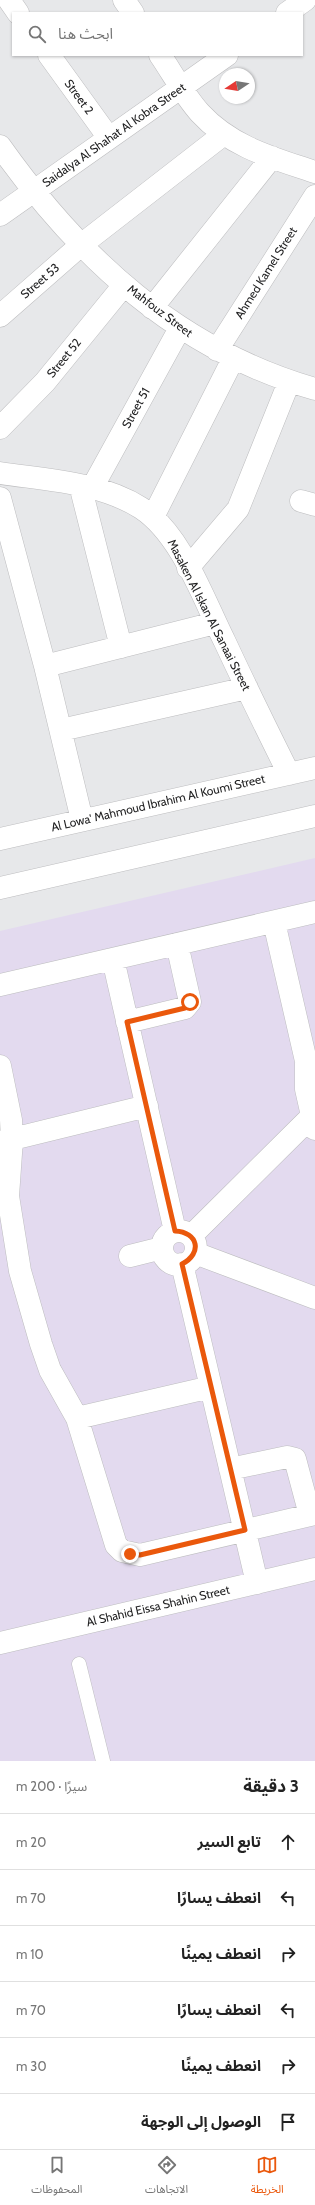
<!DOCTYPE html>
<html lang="ar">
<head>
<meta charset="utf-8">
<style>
  body { margin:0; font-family:Cabin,"Noto Sans Arabic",sans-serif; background:#f2f2f2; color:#222; direction:rtl }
  .compass { position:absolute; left:219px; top:68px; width:36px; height:36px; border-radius:50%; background:#fff; box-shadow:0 1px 3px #0004; rotate:258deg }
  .stop { position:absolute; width:12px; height:12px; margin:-9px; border:3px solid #ea580c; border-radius:50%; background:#fff }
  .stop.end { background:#ea580c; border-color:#fff; box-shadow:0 1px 4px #0008 }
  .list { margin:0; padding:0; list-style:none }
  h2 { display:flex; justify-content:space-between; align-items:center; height:52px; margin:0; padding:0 16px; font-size:17px }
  h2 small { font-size:13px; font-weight:400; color:#767676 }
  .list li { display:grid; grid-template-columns:26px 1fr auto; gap:12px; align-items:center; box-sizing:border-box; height:56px; padding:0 16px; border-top:1px solid #e0e0e0 }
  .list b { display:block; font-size:15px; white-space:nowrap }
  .list em { font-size:13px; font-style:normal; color:#767676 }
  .icon { flex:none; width:22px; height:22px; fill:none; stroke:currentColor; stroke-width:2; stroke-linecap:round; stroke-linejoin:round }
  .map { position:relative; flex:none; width:315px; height:1761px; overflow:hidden; direction:ltr }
  .search { position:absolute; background:#fff; box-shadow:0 1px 3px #0004; left:12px; right:12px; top:12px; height:44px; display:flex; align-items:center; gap:10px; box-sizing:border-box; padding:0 14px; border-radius:0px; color:#767676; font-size:15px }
  .sheet { height:388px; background:#fff }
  nav { display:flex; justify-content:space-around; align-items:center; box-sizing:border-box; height:56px; border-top:1px solid #e0e0e0; background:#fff; font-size:11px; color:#767676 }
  nav a { display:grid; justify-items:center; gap:2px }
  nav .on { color:#ea580c }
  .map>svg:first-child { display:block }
  .industrial { fill:#e3daef }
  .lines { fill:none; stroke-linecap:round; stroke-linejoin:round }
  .lane-casing { stroke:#bdbdbf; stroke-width:15 }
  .street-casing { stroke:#bdbdbf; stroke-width:23 }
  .lane { stroke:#fff; stroke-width:14 }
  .street { stroke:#fff; stroke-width:22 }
  .route { stroke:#ea580c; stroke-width:5 }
  .labels { text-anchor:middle; stroke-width:4; stroke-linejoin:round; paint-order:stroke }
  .street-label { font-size:12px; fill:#232324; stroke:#fff }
</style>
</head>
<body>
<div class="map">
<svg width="315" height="1761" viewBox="0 0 315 1761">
  <rect width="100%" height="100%" fill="#e7e8ea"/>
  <!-- industrial -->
  <path class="industrial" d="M315,858V1761H0V931Z"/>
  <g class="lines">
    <defs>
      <path id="lane" d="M79,1664L103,1761"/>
      <path id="street" d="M9,0L18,13
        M124,0L133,13
        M287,13L305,0
        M49,55L109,138
        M160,55C173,74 184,95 200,113C231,147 273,158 315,172
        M0,146C80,259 179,350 315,389
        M0,215L227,55
        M152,308L272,157
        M0,316L81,245L224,134
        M217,350L315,196
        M0,428L45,382L124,285
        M0,473C46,480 100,482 141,508C181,534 203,598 224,640C245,685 267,730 289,774
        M80,485L121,647
        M92,488L180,328
        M0,498L45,666L82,820
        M301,501L315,505
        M153,517L233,359
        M188,568L238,509L289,382
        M45,666L215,623
        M61,730L247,688
        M0,839L315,768
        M0,888L315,816
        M274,922L306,1061V1089L315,1129
        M113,959L175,1231
        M0,985L315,912
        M127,1022L185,1008L190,1002L177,944
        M0,1066L11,1120L12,1139L8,1196L20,1271L41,1344L50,1370L77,1418L116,1545L122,1551L140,1555L315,1514
        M0,1142L147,1106
        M162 1248a17 17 0 1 1 34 0a17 17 0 1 1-34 0Z
        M191,1236L312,1116
        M195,1253L315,1298
        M130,1256L162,1248
        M182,1264L257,1583
        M77,1418L211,1387
        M230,1469L287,1457L295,1459L310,1515
        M0,1643L315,1569"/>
    </defs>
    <!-- lane casing -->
    <use href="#lane" class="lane-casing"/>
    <!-- street casing -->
    <use href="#street" class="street-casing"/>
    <!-- lane -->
    <use href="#lane" class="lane"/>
    <!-- street -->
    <use href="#street" class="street"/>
  </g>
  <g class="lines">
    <!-- route -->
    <path class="route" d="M130,1554L140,1555L245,1530L182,1264C203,1253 198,1232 175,1231L127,1022L185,1008L190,1002"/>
  </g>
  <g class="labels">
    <!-- street labels -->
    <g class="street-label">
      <text transform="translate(79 97) rotate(54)" y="4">Street 2</text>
      <text transform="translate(114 135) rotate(-35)" y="4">Saidalya Al Shahat Al Kobra Street</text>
      <text transform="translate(266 273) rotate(-58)" y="4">Ahmed Kamel Street</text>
      <text transform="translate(40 281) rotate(-41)" y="4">Street 53</text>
      <text transform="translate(160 311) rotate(37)" y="4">Mahfouz Street</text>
      <text transform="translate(64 358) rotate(-51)" y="4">Street 52</text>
      <text transform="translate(136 408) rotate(-61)" y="4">Street 51</text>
      <text transform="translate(209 615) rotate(63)" y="4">Masaken Al Iskan Al Sanaai Street</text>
      <text transform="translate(158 803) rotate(-13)" y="4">Al Lowa' Mahmoud Ibrahim Al Koumi Street</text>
      <text transform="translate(158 1606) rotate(-13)" y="4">Al Shahid Eissa Shahin Street</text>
    </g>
  </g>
</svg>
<svg class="compass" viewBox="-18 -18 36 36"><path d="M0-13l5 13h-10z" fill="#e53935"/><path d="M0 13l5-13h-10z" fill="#767676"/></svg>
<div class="stop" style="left:190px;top:1002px"></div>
<div class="stop end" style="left:130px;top:1554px"></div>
<div class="search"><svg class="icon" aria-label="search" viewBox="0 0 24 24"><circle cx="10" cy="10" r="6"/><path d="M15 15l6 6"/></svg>ابحث هنا</div>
</div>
<section class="sheet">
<h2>3 دقيقة<small>سيرًا · 200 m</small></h2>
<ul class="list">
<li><svg class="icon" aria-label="ahead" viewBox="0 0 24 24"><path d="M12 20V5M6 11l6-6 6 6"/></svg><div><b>تابع السير</b></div><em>20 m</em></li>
<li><svg class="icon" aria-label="left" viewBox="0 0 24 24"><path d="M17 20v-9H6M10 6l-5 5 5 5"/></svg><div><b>انعطف يسارًا</b></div><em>70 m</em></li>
<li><svg class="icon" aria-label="right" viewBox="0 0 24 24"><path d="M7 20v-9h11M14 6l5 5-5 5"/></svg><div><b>انعطف يمينًا</b></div><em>10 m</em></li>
<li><svg class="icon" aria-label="left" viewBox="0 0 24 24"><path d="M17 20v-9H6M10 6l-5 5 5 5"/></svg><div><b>انعطف يسارًا</b></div><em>70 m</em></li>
<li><svg class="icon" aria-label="right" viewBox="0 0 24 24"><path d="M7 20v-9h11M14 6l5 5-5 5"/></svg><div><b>انعطف يمينًا</b></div><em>30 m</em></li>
<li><svg class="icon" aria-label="arrive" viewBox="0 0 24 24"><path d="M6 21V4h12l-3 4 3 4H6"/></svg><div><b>الوصول إلى الوجهة</b></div></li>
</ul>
</section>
<nav>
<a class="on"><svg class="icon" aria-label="map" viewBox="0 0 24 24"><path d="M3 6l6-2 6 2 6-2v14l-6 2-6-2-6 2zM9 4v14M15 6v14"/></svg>الخريطة</a>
<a><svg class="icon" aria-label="directions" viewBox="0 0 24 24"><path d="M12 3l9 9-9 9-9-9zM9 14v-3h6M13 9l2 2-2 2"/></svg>الاتجاهات</a>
<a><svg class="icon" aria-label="saved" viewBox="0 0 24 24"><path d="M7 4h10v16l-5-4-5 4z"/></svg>المحفوظات</a>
</nav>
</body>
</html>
